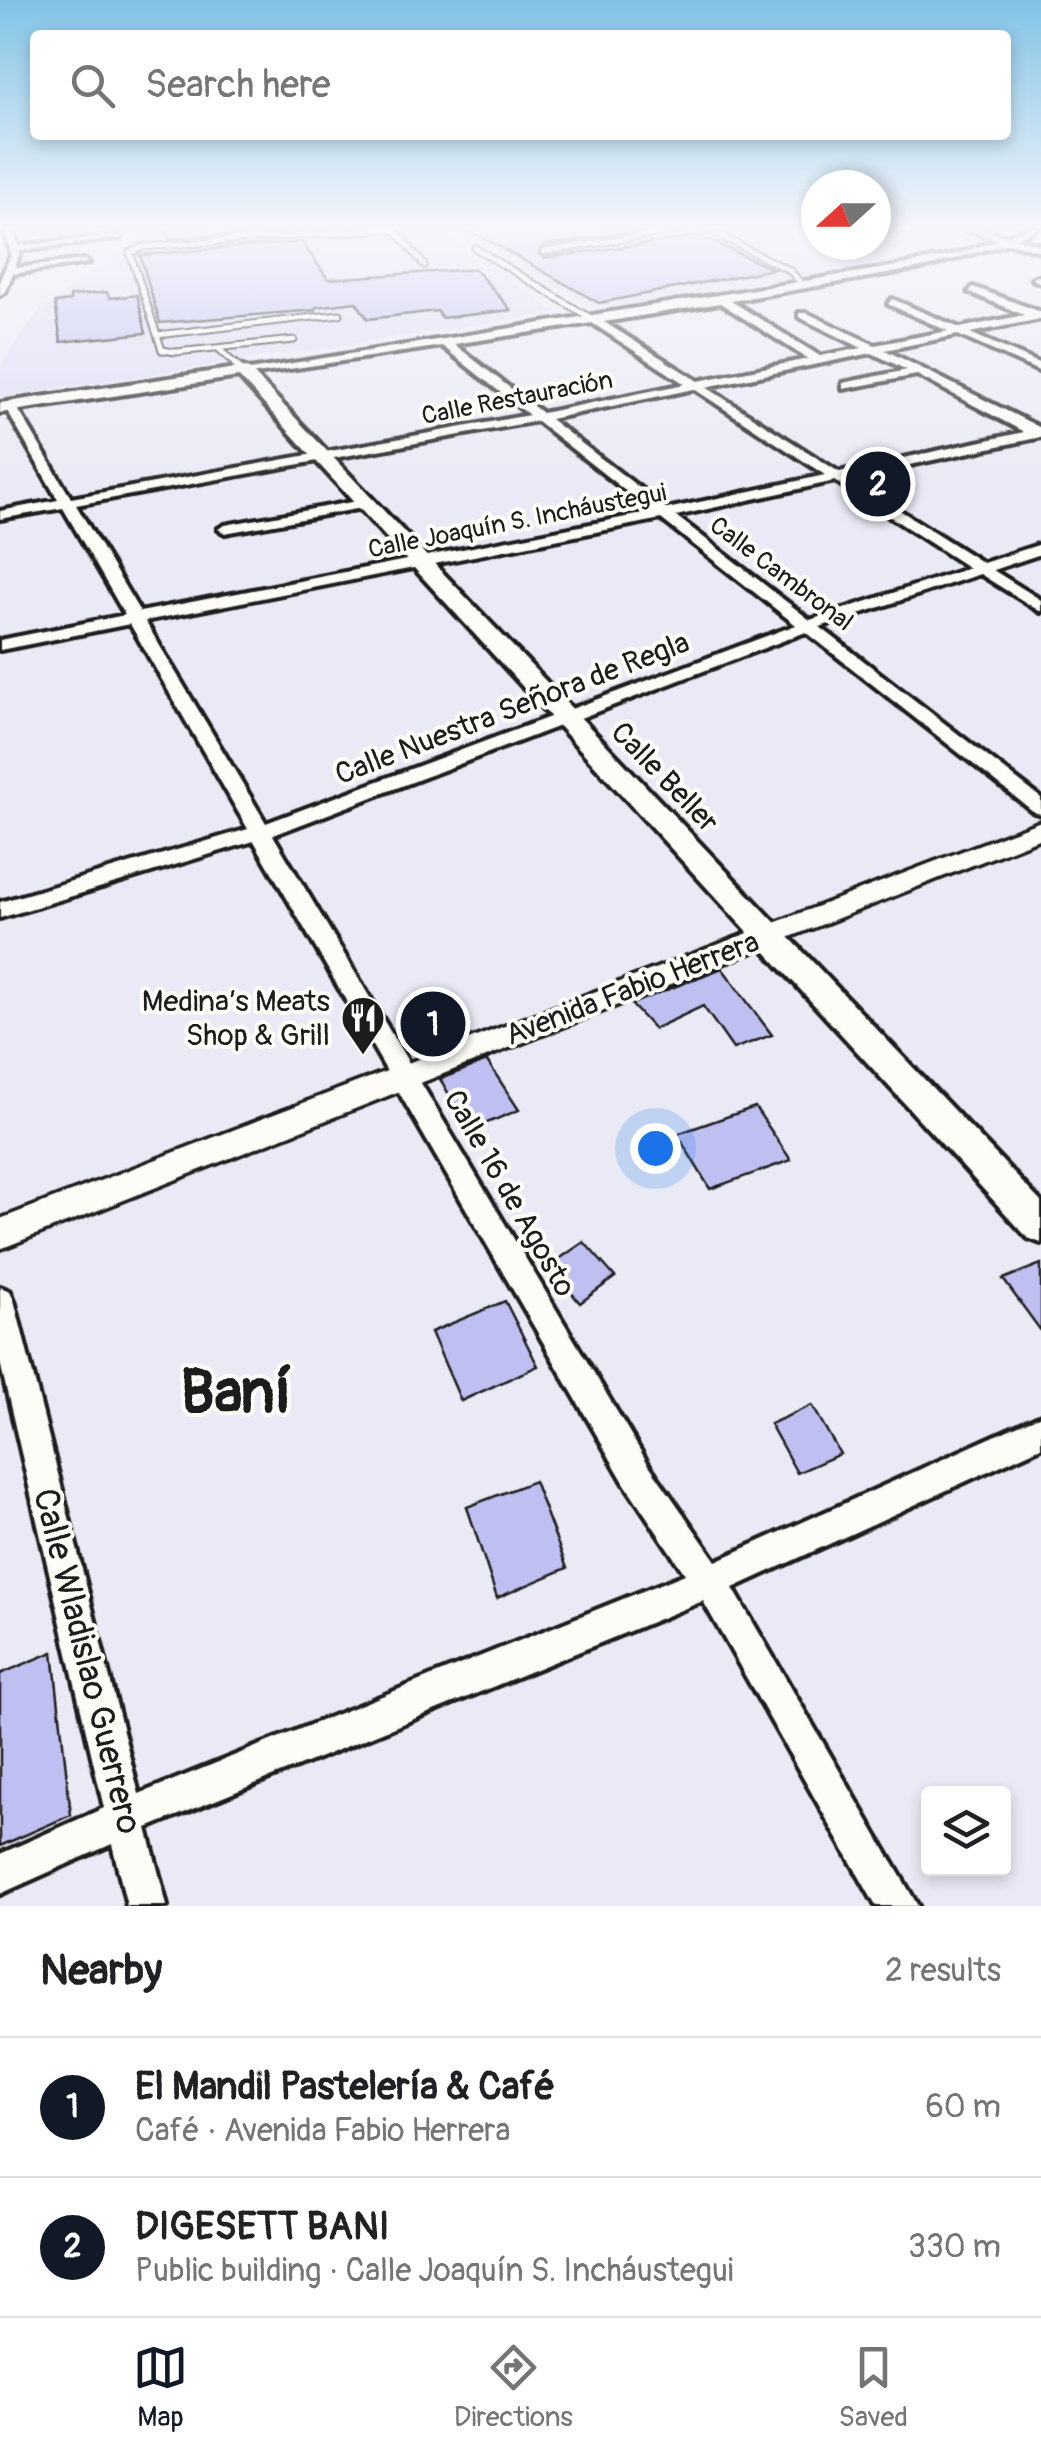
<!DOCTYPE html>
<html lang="en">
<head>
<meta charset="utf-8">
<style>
  body { margin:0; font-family:Pangolin,sans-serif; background:#f6f6f6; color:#202124 }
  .controls { position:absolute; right:30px; bottom:30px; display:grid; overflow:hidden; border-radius:10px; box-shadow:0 5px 15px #0003 }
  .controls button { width:90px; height:90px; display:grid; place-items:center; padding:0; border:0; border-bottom:2px solid #e0e0e0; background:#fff; color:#202124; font:50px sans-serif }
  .compass { position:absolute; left:801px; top:170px; width:90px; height:90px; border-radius:50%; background:#fff; box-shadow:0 5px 15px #0003; rotate:249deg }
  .you { position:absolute; left:655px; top:1148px; width:35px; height:35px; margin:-25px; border:8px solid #fff; border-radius:50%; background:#1a73e8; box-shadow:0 0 0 15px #1a73e833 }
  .badge { display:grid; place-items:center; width:65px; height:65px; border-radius:50%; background:#111827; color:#fff; font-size:32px; font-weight:700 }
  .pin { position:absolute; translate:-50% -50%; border:5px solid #fff; box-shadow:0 2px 10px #0006 }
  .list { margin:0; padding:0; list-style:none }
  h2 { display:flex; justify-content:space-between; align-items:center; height:130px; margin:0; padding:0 40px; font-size:42px }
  h2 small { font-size:32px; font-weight:400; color:#757577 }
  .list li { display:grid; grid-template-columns:65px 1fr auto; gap:30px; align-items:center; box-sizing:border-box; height:140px; padding:0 40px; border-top:2px solid #e0e0e0 }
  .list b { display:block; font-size:38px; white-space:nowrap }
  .list p { margin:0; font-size:32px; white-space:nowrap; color:#757577 }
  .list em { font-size:32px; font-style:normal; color:#757577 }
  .icon { flex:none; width:55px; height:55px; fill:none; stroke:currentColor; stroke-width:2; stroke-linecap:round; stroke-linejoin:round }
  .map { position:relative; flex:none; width:1041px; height:1906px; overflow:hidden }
  .search { position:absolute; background:#fff; box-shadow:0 5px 15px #0003; left:30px; right:30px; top:30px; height:110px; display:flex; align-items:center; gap:25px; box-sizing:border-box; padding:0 35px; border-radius:10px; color:#757577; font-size:38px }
  .sheet { height:410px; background:#fff }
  nav { display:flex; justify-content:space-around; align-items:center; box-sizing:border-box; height:140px; border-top:2px solid #e0e0e0; background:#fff; font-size:28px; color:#757577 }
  nav a { display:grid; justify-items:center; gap:5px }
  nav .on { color:#111827 }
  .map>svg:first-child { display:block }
  .built { fill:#ddddf5 }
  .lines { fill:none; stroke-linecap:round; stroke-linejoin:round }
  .canal { fill:#87d8e1; fill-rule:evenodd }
  .building { fill:#bfc0f2; stroke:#1c1c1c; stroke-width:2.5 }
  .service-far1-casing { stroke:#1c1c1c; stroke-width:9 }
  .service-casing { stroke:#1c1c1c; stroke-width:11 }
  .minor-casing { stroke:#1c1c1c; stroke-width:8 }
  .tertiary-casing { stroke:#1c1c1c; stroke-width:7 }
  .secondary-casing { stroke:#1c1c1c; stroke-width:8 }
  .service-far1 { stroke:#fdfcf7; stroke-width:5 }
  .service { stroke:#fdfcf7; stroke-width:6 }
  .minor { fill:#fdfcf7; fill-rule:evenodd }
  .tertiary { fill:#fdfcf7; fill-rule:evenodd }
  .secondary { fill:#fdfcf7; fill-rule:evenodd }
  .labels { text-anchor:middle; stroke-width:8; stroke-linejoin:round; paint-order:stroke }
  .far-street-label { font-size:25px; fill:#1c1c1c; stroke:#fdfcf7 }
  .street-label { font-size:30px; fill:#1c1c1c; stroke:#fdfcf7 }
  .poi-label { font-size:30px; fill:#1c1c1c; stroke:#fdfcf7; text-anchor:end }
  .near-street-label { font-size:35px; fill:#1c1c1c; stroke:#fdfcf7 }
  .near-town-label { font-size:60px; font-weight:bold; fill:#1c1c1c; stroke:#fdfcf7 }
</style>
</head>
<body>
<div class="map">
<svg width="1041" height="1906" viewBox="0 0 1041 1906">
  <rect width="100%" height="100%" fill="#eaeaf6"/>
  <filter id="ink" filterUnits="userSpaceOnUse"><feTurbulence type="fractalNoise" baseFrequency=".01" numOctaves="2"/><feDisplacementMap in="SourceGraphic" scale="20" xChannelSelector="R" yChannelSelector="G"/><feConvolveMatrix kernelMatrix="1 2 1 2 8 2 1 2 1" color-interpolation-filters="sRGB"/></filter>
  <g filter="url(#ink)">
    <!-- built -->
    <path class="built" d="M150,227H438L556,313L0,397V366L39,311L117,257Z
      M457,227H816V245H876V227H939L986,240L821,276L780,279L596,310L451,229Z"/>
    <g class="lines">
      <!-- canal -->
      <path class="canal" d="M967,227H987L1041,240V248Z"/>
    </g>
    <!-- building -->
    <path class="building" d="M164,227H291L293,230L169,239Z
      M464,227H658L543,246L538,254L545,258L700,236L773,269L599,303Z
      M302,242L328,279L475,269L511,310L442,318L437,311L368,319L356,302L316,307V310L160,323L140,255Z
      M107,292L110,298L137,295L146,333L61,342L55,303L70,301V296Z
      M722,968L772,1035L733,1049L703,1006L654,1029L631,1004Z
      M487,1061L519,1110L470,1130L440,1079Z
      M755,1107L791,1160L710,1189L677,1134Z
      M584,1242L615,1277L580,1303L549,1266Z
      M1041,1264V1331L1003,1279Z
      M505,1301L538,1366L461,1401L431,1332Z
      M812,1405L840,1454L797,1473L770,1424Z
      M534,1481L567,1568L497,1598L467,1507Z
      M53,1652L71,1815L0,1846V1674Z"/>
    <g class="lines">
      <defs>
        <path id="service-far1" d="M702,227L789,270L803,285
          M475,248L594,320
          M544,252L695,227
          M157,335L340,314
          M294,340L176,352L162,350L130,253L143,247L388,229L396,231L424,265
          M218,348L238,367"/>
        <path id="service" d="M235,364L243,372"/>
        <path id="minor" d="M4,227H13L18,246L116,235L121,238L20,251L15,268L84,260L89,263L13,274L5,292L0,295V280L11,255Z
          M956,227L1008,236L1027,227H1038L1017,239L1041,245V251L1009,243L927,267L731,301L820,356L862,348L799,317V313H807L875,345L948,331L888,304L892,299L960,328L1024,315L969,292L973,287L1041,312V319L970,333L1041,364V372L958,335L885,350L1041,428V437L849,478L983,563L1041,544V554L993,570L1041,600V612L980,574L820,627L1041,798V814L1034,812L806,632L273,835L647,1462L716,1561L1041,1415V1447L733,1588L918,1906H876L703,1601L147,1828L167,1906H127L112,1844L0,1894V1854L104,1808L0,1362V1287L10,1291L14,1300L139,1794L685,1574L625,1484L254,841L0,918V902L248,829L130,624L0,650V640L125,615L63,508L0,519V511L58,500L5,407L15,404L71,498L529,415L442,346L243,376L237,372L898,266L953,255L999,240ZM720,303L808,359L698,381L604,322ZM592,323L685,384L542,413L454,344ZM872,353L907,370L843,383V389L917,375L1024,432L839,472L706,387ZM694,389L825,475L667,509L550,419ZM537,421L652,512L140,612L76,505ZM835,481L969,568L810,620L676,516ZM661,519L796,625L266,823L145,621Z
          M1037,276L1041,277V283L1032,279Z
          M368,499L375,503L373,506L225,533L218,529L225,525Z"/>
        <path id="tertiary" d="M1041,821V838L0,1249V1219Z"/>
        <path id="secondary" d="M243,367L249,369L1041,1202V1243L1028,1238L239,377L0,413V403Z"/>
      </defs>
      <!-- service-far1 casing -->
      <use href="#service-far1" class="service-far1-casing"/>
      <!-- service casing -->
      <use href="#service" class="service-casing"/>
      <!-- minor casing -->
      <use href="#minor" class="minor-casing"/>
      <!-- tertiary casing -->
      <use href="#tertiary" class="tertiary-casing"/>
      <!-- secondary casing -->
      <use href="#secondary" class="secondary-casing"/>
      <!-- service-far1 -->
      <use href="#service-far1" class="service-far1"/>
      <!-- service -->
      <use href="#service" class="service"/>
      <!-- minor -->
      <use href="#minor" class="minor"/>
      <!-- tertiary -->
      <use href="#tertiary" class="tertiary"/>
      <!-- secondary -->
      <use href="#secondary" class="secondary"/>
    </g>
  </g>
  <!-- sky -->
  <linearGradient id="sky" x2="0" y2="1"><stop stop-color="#81c2e5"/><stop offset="0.46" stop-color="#f6f6fb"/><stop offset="1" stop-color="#f6f6fb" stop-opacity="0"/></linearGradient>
  <rect width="1041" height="494" fill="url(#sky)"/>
  <!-- icons -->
  <defs>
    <symbol id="restaurant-pin" viewBox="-11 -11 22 30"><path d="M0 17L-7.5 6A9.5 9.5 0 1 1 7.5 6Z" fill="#1c1c1c" stroke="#fdfcf7"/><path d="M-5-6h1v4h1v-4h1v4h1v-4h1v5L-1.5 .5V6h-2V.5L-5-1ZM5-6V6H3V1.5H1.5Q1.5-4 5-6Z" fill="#fff"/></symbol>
  </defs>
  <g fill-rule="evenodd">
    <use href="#restaurant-pin" x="338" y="993" width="50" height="68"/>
  </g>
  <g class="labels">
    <!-- far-street labels -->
    <g class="far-street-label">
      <text transform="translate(517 397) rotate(-11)" y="9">Calle Restauración</text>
      <text transform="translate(517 520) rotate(-11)" y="9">Calle Joaquín S. Incháustegui</text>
      <text transform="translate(782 573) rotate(37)" y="9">Calle Cambronal</text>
    </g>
    <!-- street labels -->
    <g class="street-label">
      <text transform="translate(512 708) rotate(-21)" y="10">Calle Nuestra Señora de Regla</text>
      <text transform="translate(665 777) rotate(46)" y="10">Calle Beller</text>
      <text transform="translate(632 988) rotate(-21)" y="10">Avenida Fabio Herrera</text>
      <text transform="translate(510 1193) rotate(60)" y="10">Calle 16 de Agosto</text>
    </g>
    <!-- poi labels -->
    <g class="poi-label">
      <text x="330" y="1011">Medina’s Meats<tspan x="330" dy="34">Shop &amp; Grill</tspan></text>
    </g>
    <!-- near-street labels -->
    <g class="near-street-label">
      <text transform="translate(88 1661) rotate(76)" y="12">Calle Wladislao Guerrero</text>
    </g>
    <!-- near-town labels -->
    <g class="near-town-label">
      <text x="236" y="1412">Baní</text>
    </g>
  </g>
</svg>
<div class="controls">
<button><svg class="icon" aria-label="layers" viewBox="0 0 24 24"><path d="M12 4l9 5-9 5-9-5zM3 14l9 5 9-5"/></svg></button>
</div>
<svg class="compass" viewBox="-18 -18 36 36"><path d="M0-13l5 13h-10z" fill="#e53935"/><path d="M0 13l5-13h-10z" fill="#757577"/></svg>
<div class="you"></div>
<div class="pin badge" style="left:433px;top:1024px">1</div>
<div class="pin badge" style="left:878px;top:484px">2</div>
<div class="search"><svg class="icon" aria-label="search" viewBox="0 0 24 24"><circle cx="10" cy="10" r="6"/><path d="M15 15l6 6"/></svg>Search here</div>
</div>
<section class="sheet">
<h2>Nearby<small>2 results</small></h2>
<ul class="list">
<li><span class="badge">1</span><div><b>El Mandil Pastelería &amp; Café</b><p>Café · Avenida Fabio Herrera</p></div><em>60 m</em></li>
<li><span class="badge">2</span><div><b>DIGESETT BANI</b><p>Public building · Calle Joaquín S. Incháustegui</p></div><em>330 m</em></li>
</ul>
</section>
<nav>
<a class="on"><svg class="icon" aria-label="map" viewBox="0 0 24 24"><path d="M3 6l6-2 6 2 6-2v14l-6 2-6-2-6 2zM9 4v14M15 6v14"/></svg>Map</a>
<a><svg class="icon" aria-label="directions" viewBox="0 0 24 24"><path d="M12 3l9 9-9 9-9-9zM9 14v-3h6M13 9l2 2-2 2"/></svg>Directions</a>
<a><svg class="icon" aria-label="saved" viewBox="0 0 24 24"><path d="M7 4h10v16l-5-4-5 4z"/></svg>Saved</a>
</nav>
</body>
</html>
